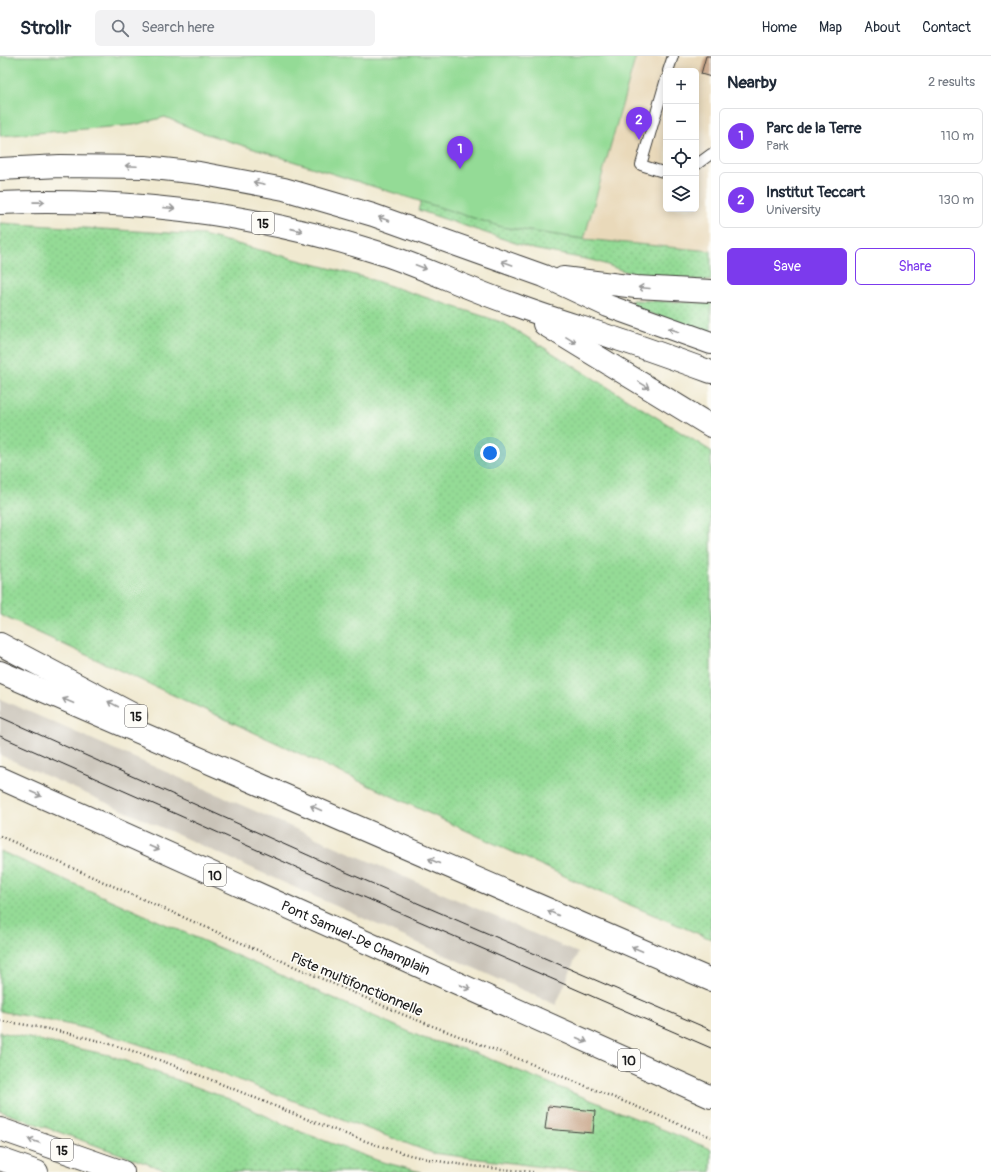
<!DOCTYPE html>
<html lang="en">
<head>
<meta charset="utf-8">
<style>
  body { margin:0; font-family:Pangolin,sans-serif; background:#f2f2f3; color:#1f2937 }
  .controls { position:absolute; right:12px; top:12px; display:grid; overflow:hidden; border-radius:6px; box-shadow:0 2px 10px #0003 }
  .controls button { width:36px; height:36px; display:grid; place-items:center; padding:0; border:0; border-bottom:1px solid #e0e1e3; background:#fff; color:#1f2937; font:20px sans-serif }
  .you { position:absolute; left:490px; top:397px; width:14px; height:14px; margin:-10px; border:3px solid #fff; border-radius:50%; background:#1a73e8; box-shadow:0 0 0 6px #1a73e833 }
  .badge { display:grid; place-items:center; width:26px; height:26px; border-radius:50%; background:#7c3aed; color:#fff; font-size:13px; font-weight:700 }
  .pin { position:absolute; translate:-50% -33px; filter:drop-shadow(0 1px 2px #0008) }
  .pin::after { content:''; position:absolute; top:21px; width:14px; height:12px; background:inherit; clip-path:polygon(0 0,100% 0,50% 100%) }
  .list { margin:0; padding:0; list-style:none }
  h2 { display:flex; justify-content:space-between; align-items:center; height:52px; margin:0; padding:0 16px; font-size:17px }
  h2 small { font-size:13px; font-weight:400; color:#747a83 }
  .list li { display:grid; grid-template-columns:26px 1fr auto; gap:12px; align-items:center; box-sizing:border-box; height:56px; margin:0 8px 8px; padding:0 8px; border:1px solid #e0e1e3; border-radius:6px }
  .list b { display:block; font-size:15px; white-space:nowrap }
  .list p { margin:0; font-size:13px; white-space:nowrap; color:#747a83 }
  .list em { font-size:13px; font-style:normal; color:#747a83 }
  .actions { display:flex; gap:8px; padding:12px 16px }
  .actions a { flex:1; padding:9px 0; border:1px solid #7c3aed; border-radius:6px; text-align:center; font-size:14px; color:#7c3aed }
  .actions .main { background:#7c3aed; color:#fff }
  .icon { flex:none; width:22px; height:22px; fill:none; stroke:currentColor; stroke-width:2; stroke-linecap:round; stroke-linejoin:round }
  .map { position:relative; flex:none; width:711px; height:1116px; overflow:hidden }
  header { display:flex; align-items:center; gap:24px; box-sizing:border-box; height:56px; padding:0 20px; background:#fff; border-bottom:1px solid #e0e1e3 }
  header strong { font-size:19px }
  nav { display:flex; gap:22px; margin-inline-start:auto; font-size:14px }
  .search { width:280px; height:36px; background:#f2f2f3; display:flex; align-items:center; gap:10px; box-sizing:border-box; padding:0 14px; border-radius:6px; color:#747a83; font-size:15px }
  main { display:flex }
  aside { flex:1; background:#fff }
  .map>svg:first-child { display:block }
  .built { fill:#e9d9ba; fill-rule:evenodd }
  .railway { fill:#c9c3b8 }
  .grass { fill:url(#grass-dots); stroke:#587c59 }
  .green { fill:#94db96; stroke:#587c59 }
  .building { fill:#c29c7e }
  .lines { fill:none; stroke-linecap:round; stroke-linejoin:round }
  .service-casing { stroke:#3c3b37; stroke-width:12 }
  .motorway-casing { stroke:#3c3b37; stroke-width:24 }
  .path { stroke:#3c3b37; stroke-width:2.5; stroke-dasharray:1 3; stroke-linecap:butt }
  .service { stroke:#fff; stroke-width:10 }
  .motorway { stroke:#fff; stroke-width:22 }
  .tram { stroke:#1c1c1c; stroke-width:1 }
  .oneway { stroke:#999 }
  .labels { text-anchor:middle; stroke-width:3.5; stroke-linejoin:round; paint-order:stroke }
  .shield { fill:#fdfcf7; stroke:#605f5e; stroke-width:1 }
  .shield-label { font-size:13px; font-weight:bold; fill:#1c1c1c }
  .street-label { font-size:14px; fill:#1c1c1c; stroke:#fdfcf7 }
</style>
</head>
<body>
<header>
<strong>Strollr</strong>
<div class="search"><svg class="icon" aria-label="search" viewBox="0 0 24 24"><circle cx="10" cy="10" r="6"/><path d="M15 15l6 6"/></svg>Search here</div>
<nav><a>Home</a><a>Map</a><a>About</a><a>Contact</a></nav>
</header>
<main>
<div class="map">
<svg width="711" height="1116" viewBox="0 0 711 1116">
  <defs>
    <pattern id="grass-dots" width="8" height="8" patternUnits="userSpaceOnUse"><rect width="8" height="8" fill="#94db96"/><path d="M2 2h.1M6 6h.1" fill="none" stroke="#7fbb81" stroke-width="1.8" stroke-linecap="round"/></pattern>
  </defs>
  <rect width="100%" height="100%" fill="#fdfcf7"/>
  <filter id="ink" filterUnits="userSpaceOnUse"><feTurbulence type="fractalNoise" baseFrequency=".025" numOctaves="2"/><feDisplacementMap in="SourceGraphic" scale="8" xChannelSelector="R" yChannelSelector="G"/><feConvolveMatrix kernelMatrix="1 2 1 2 8 2 1 2 1" color-interpolation-filters="sRGB"/></filter>
  <filter id="wash" filterUnits="userSpaceOnUse"><feTurbulence type="fractalNoise" baseFrequency=".012" numOctaves="4" result="noise"/><feDisplacementMap in="SourceGraphic" scale="16" xChannelSelector="R" yChannelSelector="G"/><feGaussianBlur stdDeviation="0.9" result="paint"/><feColorMatrix in="noise" values="0 0 0 0 0 0 0 0 0 0 0 0 0 0 0 0 0 1.4 0 .05"/><feComposite in="paint" operator="in"/></filter>
  <g filter="url(#wash)">
    <rect width="100%" height="100%" fill="#f0e9d0"/>
    <!-- built -->
    <path class="built" d="M636,0H711V195L584,183ZM666,15H696V153H666Z"/>
    <!-- railway -->
    <path class="railway" d="M0,643L578,897L556,949L0,699Z"/>
    <!-- grass -->
    <path class="grass" d="M421,145L502,171L584,183L711,195V225L635,219L596,205L533,193L418,154Z
      M0,167L203,179L363,221L504,267L711,395V883L597,835L0,559Z
      M632,244L711,247V279L632,251Z
      M0,795L423,982L470,995L711,1093V1116H650L559,1113L432,1097L178,1001L123,983L76,970L0,955Z
      M0,976L109,999L229,1043L301,1076L379,1105L421,1116H172L162,1113L0,1055Z"/>
    <!-- green -->
    <path class="green" d="M0,0H636L584,183L502,171L200,76L165,61L134,69L0,80Z"/>
    <g id="blocks">
      <!-- building -->
      <path class="building" d="M706,0H711V21L701,18Z
        M548,1050L595,1055L593,1077L545,1073Z"/>
    </g>
  </g>
  <g filter="url(#ink)">
    <use href="#blocks" fill-opacity="0" stroke="#3c3b37" stroke-width="1"/>
    <g class="lines">
      <defs>
        <path id="service" d="M668,15L673,0
          M666,23L641,109L666,117
          M696,109L711,98"/>
        <g id="motorway">
          <path d="M0,113L60,110L145,111L199,117L284,133L373,159L544,220L608,250L711,287"/>
          <path d="M0,147C130,142 259,158 383,198C428,213 470,234 515,249C549,262 585,272 620,284C651,294 681,305 711,316"/>
          <path d="M563,222L636,231L711,235"/>
          <path d="M544,268L711,370"/>
          <path d="M0,588L136,660"/>
          <path d="M0,616L711,924"/>
          <path id="s1" d="M0,722L711,1041"/>
          <path d="M0,1073L123,1116"/>
          <path d="M0,1103L37,1116"/>
        </g>
      </defs>
      <!-- service casing -->
      <use href="#service" class="service-casing"/>
      <!-- motorway casing -->
      <use href="#motorway" class="motorway-casing"/>
      <!-- path -->
      <path class="path" d="M0,780L404,959L529,1007L711,1081
        M0,965C61,973 121,989 178,1011C255,1040 331,1077 410,1099C450,1109 492,1112 533,1116"/>
      <!-- service -->
      <use href="#service" class="service"/>
      <!-- motorway -->
      <use href="#motorway" class="motorway"/>
      <!-- tram -->
      <path class="tram" d="M0,661L348,817L711,974
        M0,680L343,832L711,992"/>
    </g>
    <!-- one-way arrows -->
    <defs><path id="oneway-shaft" d="M-6 0H5M1.5-3L5.5 0L1.5 3" fill="none" stroke-width="1.6" stroke-linecap="round" stroke-linejoin="round"/></defs>
    <g class="oneway">
      <use href="#oneway-shaft" transform="translate(131 110) rotate(-177)"/>
      <use href="#oneway-shaft" transform="translate(259 127) rotate(-168)"/>
      <use href="#oneway-shaft" transform="translate(39 146) rotate(-1)"/>
      <use href="#oneway-shaft" transform="translate(169 152) rotate(5)"/>
      <use href="#oneway-shaft" transform="translate(384 163) rotate(-160)"/>
      <use href="#oneway-shaft" transform="translate(297 174) rotate(13)"/>
      <use href="#oneway-shaft" transform="translate(507 207) rotate(-160)"/>
      <use href="#oneway-shaft" transform="translate(421 211) rotate(21)"/>
      <use href="#oneway-shaft" transform="translate(644 232) rotate(-175)"/>
      <use href="#oneway-shaft" transform="translate(674 274) rotate(-161)"/>
      <use href="#oneway-shaft" transform="translate(571 284) rotate(32)"/>
      <use href="#oneway-shaft" transform="translate(644 329) rotate(31)"/>
      <use href="#oneway-shaft" transform="translate(68 645) rotate(-157)"/>
      <use href="#oneway-shaft" transform="translate(113 648) rotate(-152)"/>
      <use href="#oneway-shaft" transform="translate(36 738) rotate(24)"/>
      <use href="#oneway-shaft" transform="translate(316 752) rotate(-156)"/>
      <use href="#oneway-shaft" transform="translate(154 792) rotate(24)"/>
      <use href="#oneway-shaft" transform="translate(434 805) rotate(-156)"/>
      <use href="#oneway-shaft" transform="translate(553 857) rotate(-156)"/>
      <use href="#oneway-shaft" transform="translate(637 893) rotate(-157)"/>
      <use href="#oneway-shaft" transform="translate(465 931) rotate(24)"/>
      <use href="#oneway-shaft" transform="translate(582 984) rotate(24)"/>
      <use href="#oneway-shaft" transform="translate(34 1085) rotate(-161)"/>
    </g>
  </g>
  <g class="labels">
    <!-- shield labels -->
    <g class="shield">
      <rect x="252" y="156" width="22" height="22" rx="3"/>
      <rect x="125" y="649" width="22" height="22" rx="3"/>
      <rect x="204" y="808" width="22" height="22" rx="3"/>
      <rect x="618" y="993" width="22" height="22" rx="3"/>
      <rect x="51" y="1083" width="22" height="22" rx="3"/>
    </g>
    <g class="shield-label">
      <text x="263" y="172">15</text>
      <text x="136" y="665">15</text>
      <text x="215" y="824">10</text>
      <text x="629" y="1009">10</text>
      <text x="62" y="1099">15</text>
    </g>
    <!-- street labels -->
    <g class="street-label">
      <text dy="5" stroke="none"><textPath href="#s1" startOffset="390">Pont Samuel-De Champlain</textPath></text>
      <text transform="translate(357 928) rotate(23)" y="5">Piste multifonctionnelle</text>
    </g>
  </g>
</svg>
<div class="controls">
<button>+</button>
<button>−</button>
<button><svg class="icon" aria-label="locate" viewBox="0 0 24 24"><circle cx="12" cy="12" r="6"/><path d="M12 2v4M12 18v4M2 12h4M18 12h4"/></svg></button>
<button><svg class="icon" aria-label="layers" viewBox="0 0 24 24"><path d="M12 4l9 5-9 5-9-5zM3 14l9 5 9-5"/></svg></button>
</div>
<div class="you"></div>
<div class="pin badge" style="left:460px;top:113px">1</div>
<div class="pin badge" style="left:639px;top:84px">2</div>
</div>
<aside>
<h2>Nearby<small>2 results</small></h2>
<ul class="list">
<li><span class="badge">1</span><div><b>Parc de la Terre</b><p>Park</p></div><em>110 m</em></li>
<li><span class="badge">2</span><div><b>Institut Teccart</b><p>University</p></div><em>130 m</em></li>
</ul>
<div class="actions"><a class="main">Save</a><a>Share</a></div>
</aside>
</main>
</body>
</html>
